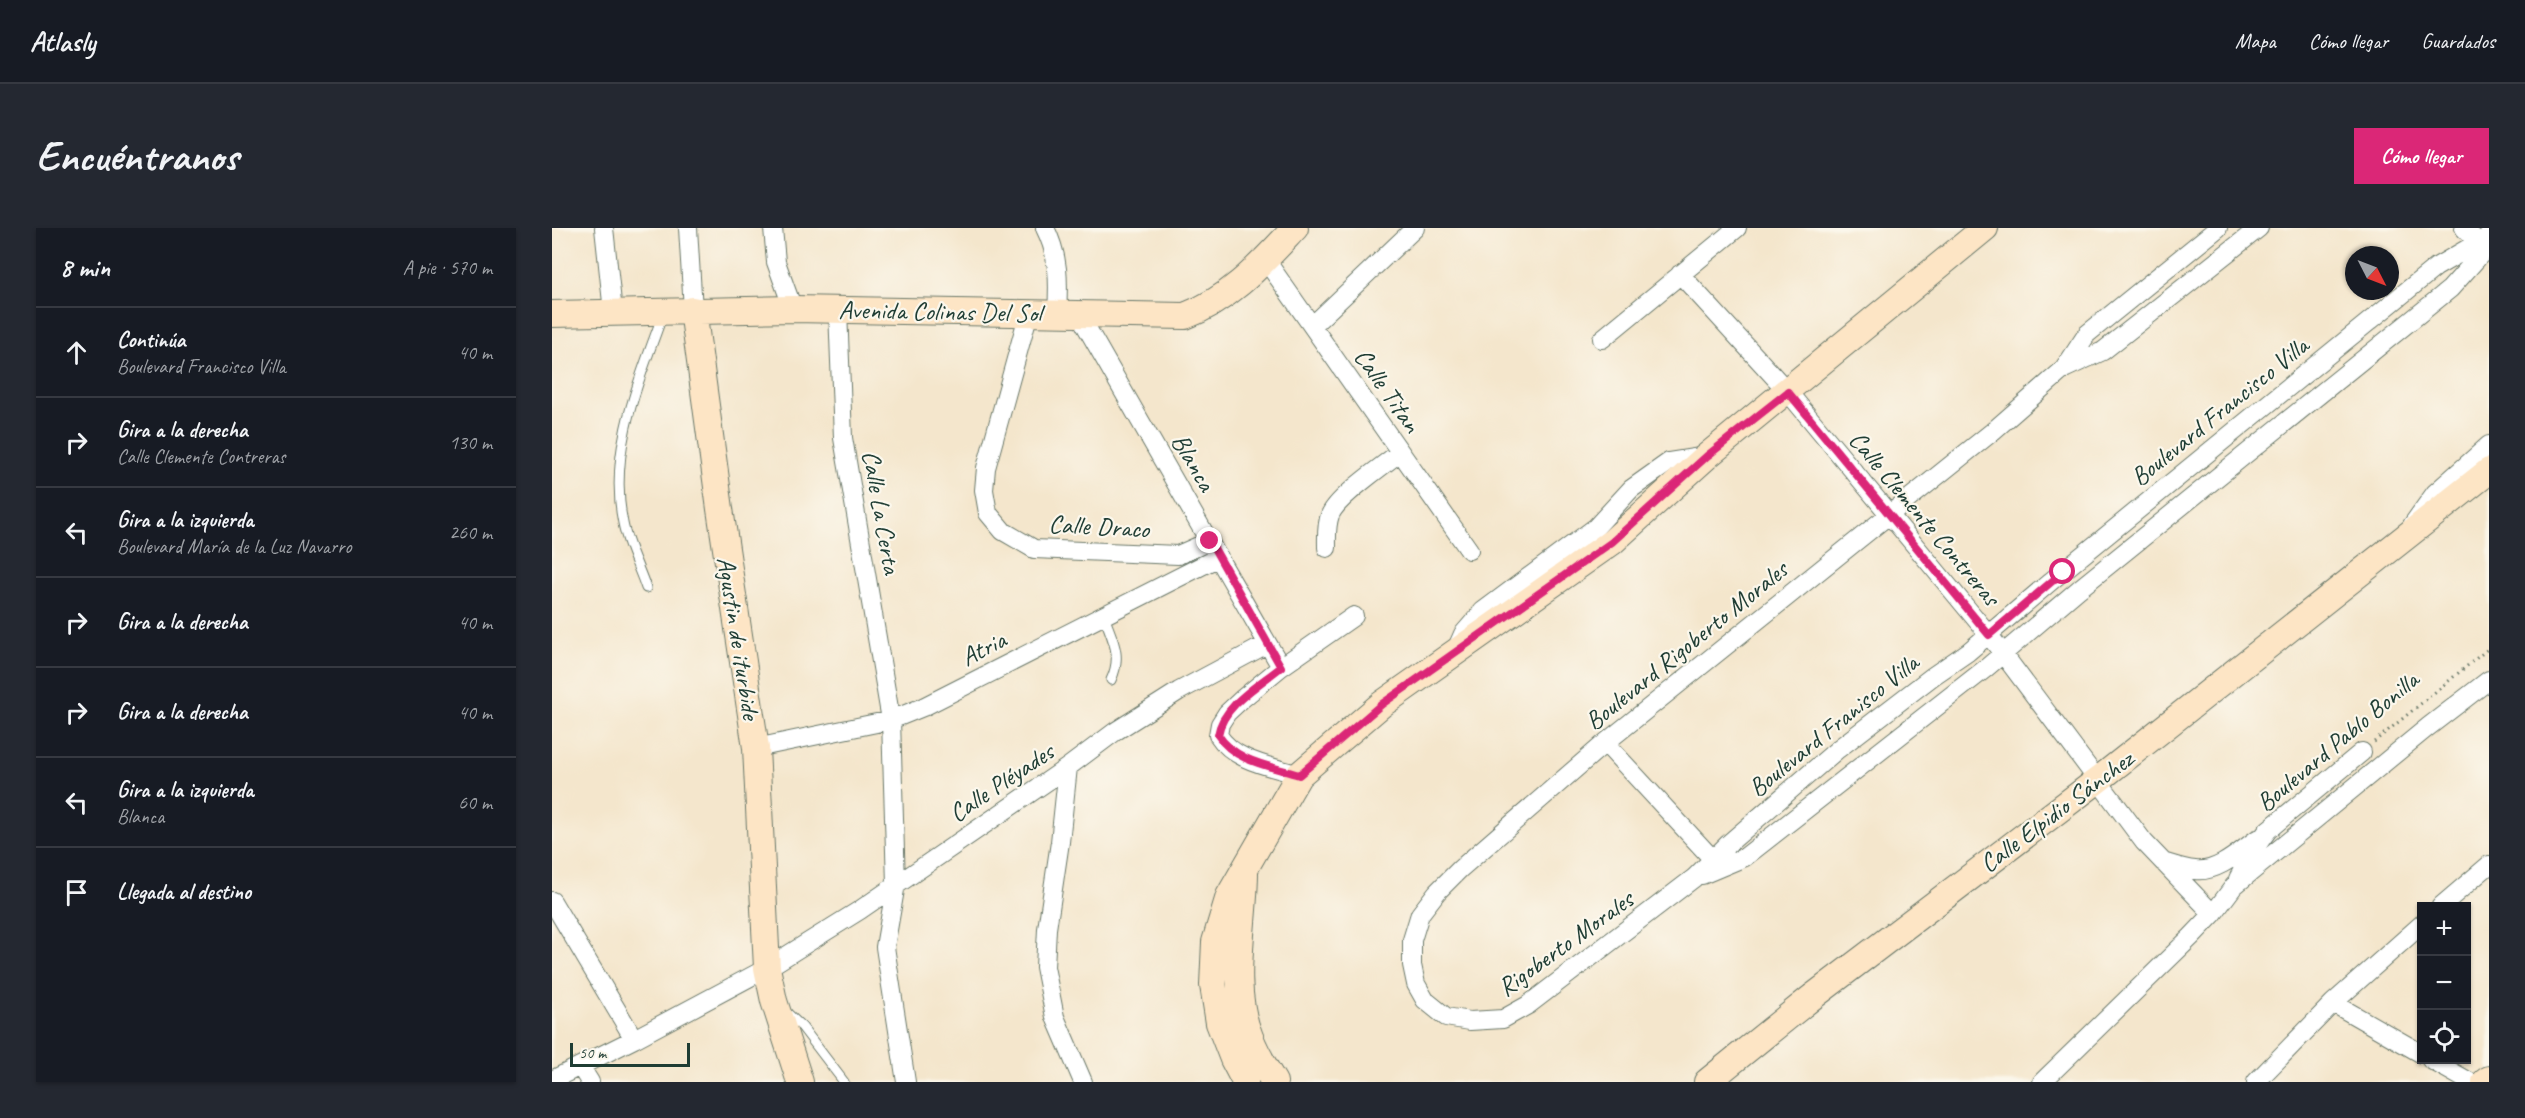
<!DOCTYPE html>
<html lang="es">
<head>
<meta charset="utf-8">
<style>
  body { margin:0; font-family:Caveat,sans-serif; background:#242831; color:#f1f3f6 }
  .controls { position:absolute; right:18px; bottom:18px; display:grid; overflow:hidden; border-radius:0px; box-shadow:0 2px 4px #0004 }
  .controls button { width:54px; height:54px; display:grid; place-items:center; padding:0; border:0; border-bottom:2px solid #363941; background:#171b24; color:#f1f3f6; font:30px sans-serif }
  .compass { position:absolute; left:1793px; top:18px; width:54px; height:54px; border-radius:50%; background:#171b24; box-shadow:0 2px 4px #0004; rotate:132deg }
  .scale { position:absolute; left:18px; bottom:15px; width:120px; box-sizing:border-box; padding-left:6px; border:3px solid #1f3d34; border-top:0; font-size:16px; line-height:21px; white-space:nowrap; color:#1f3d34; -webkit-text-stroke:4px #fbf7ec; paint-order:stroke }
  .stop { position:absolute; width:18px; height:18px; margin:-14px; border:4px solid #db2777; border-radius:50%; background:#fff }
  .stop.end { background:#db2777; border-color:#fff; box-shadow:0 2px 6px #0008 }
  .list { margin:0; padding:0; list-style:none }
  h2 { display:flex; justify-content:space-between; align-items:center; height:78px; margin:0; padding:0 24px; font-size:26px }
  h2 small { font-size:20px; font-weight:400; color:#9ea1a6 }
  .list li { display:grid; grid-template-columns:39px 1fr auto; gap:18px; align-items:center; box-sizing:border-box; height:90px; padding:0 24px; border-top:2px solid #363941 }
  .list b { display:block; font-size:22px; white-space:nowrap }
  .list p { margin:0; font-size:20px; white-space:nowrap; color:#9ea1a6 }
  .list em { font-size:20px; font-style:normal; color:#9ea1a6 }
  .icon { flex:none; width:33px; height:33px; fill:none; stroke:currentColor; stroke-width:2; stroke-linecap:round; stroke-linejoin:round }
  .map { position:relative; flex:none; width:1937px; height:854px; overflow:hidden; border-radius:0px }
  header { display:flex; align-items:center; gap:36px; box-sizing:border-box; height:84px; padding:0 30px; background:#171b24; border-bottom:2px solid #363941 }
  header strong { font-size:28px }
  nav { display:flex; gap:33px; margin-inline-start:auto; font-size:21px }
  .intro { display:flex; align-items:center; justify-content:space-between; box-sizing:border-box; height:144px; padding:0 36px }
  h1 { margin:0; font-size:42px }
  .button { padding:15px 27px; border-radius:0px; background:#db2777; color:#fff; font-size:21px; font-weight:700 }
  main { display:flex; gap:36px; padding:0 36px }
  aside { flex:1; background:#171b24; border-radius:0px; box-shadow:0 2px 4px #0004 }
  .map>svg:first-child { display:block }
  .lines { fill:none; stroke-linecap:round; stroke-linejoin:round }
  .lane-casing { stroke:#6a7869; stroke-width:11 }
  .street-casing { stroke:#6a7869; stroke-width:20 }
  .secondary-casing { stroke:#6a7869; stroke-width:28 }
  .path { stroke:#6a7869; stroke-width:3; stroke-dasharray:1.5 4.5; stroke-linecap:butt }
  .lane { stroke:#fff; stroke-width:9 }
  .street { stroke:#fff; stroke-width:18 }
  .secondary { stroke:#fde5c5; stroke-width:26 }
  .route { stroke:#db2777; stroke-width:8 }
  .labels { text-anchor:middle; stroke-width:4.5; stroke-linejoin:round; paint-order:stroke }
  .street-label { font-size:26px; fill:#1f3d34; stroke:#fbf7ec }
</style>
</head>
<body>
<header>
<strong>Atlasly</strong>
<nav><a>Mapa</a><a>Cómo llegar</a><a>Guardados</a></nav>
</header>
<div class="intro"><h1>Encuéntranos</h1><a class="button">Cómo llegar</a></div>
<main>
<aside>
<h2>8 min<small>A pie · 570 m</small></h2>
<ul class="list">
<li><svg class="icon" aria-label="ahead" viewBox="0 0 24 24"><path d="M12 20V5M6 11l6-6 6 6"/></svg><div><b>Continúa</b><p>Boulevard Francisco Villa</p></div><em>40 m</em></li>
<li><svg class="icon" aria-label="right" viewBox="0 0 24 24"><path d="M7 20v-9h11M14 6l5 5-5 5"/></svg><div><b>Gira a la derecha</b><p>Calle Clemente Contreras</p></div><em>130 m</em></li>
<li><svg class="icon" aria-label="left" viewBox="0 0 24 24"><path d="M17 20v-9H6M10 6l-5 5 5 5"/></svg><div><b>Gira a la izquierda</b><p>Boulevard María de la Luz Navarro</p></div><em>260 m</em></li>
<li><svg class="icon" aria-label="right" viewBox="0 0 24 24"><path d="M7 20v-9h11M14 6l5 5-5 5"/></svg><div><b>Gira a la derecha</b></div><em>40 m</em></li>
<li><svg class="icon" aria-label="right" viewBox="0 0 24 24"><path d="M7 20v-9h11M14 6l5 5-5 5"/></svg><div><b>Gira a la derecha</b></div><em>40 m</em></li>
<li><svg class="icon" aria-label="left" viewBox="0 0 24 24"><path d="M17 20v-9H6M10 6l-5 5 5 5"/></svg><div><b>Gira a la izquierda</b><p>Blanca</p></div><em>60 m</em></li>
<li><svg class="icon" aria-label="arrive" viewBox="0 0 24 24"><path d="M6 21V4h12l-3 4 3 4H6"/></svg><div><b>Llegada al destino</b></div></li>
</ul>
</aside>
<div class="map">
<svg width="1937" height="854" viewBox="0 0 1937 854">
  <rect width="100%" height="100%" fill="#fbf7ec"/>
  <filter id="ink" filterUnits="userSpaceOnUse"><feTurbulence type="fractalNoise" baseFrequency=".0167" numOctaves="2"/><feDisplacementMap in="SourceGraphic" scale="12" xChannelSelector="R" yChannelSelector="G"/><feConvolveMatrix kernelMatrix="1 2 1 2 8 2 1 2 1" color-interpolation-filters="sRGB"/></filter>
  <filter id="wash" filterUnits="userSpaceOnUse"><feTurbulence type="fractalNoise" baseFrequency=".008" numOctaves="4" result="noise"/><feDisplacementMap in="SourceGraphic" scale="24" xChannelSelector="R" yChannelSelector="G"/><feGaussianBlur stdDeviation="1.35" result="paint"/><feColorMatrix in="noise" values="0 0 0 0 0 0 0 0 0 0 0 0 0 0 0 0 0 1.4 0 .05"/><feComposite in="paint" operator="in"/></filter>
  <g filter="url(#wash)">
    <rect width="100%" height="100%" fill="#f4e6cc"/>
  </g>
  <g filter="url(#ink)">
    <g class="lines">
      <defs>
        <path id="lane" d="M94,360C87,339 75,317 71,295C56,223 87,153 111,86
          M552,388C560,411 571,427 559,452
          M233,783L250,799L292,854"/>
        <path id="street" d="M52,0L61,84
          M136,0L141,82
          M221,0L224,34L241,81
          M493,0C507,28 507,53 505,84
          M1666,0L1535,106L1512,141L1440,204L1053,515L908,641L885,664L868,686L860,712V737L864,756L873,772L894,789L918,793L951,791L976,777L1142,650L1176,616L1286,521L1381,448L1416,424L1511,343L1884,39L1937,8
          M1912,0L1934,23
          M713,31L917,322
          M1128,46L1236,164L1437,407L1592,614L1661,686
          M286,82L291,210L339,492L344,656L333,719L354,854
          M477,84L434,240L432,262L436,285L451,303L482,321L626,327L658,313
          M527,86L729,439
          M760,98L863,0
          M1050,111L1185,0
          M1514,140L1551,123L1707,0
          M1860,297L1883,265L1937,217
          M775,320C775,309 774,298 778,287C785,269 831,238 848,224
          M903,424L911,406L931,383L1044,299L1079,261L1117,234L1155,228
          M1053,515L1168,639
          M204,520L339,492L371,479L667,329
          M516,539L508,614L495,701L493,739L503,789L531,854
          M747,547C719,538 683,534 666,507L668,496L675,485L690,471L729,439L802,388
          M1611,634C1621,637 1632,641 1643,642C1666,645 1688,623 1705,611
          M1150,647L1193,629L1433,441L1527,361L1898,61L1937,17
          M1686,651L1700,624L1716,602L1810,524
          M0,673L82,811
          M1889,678L1937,637
          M1781,775L1870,826
          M1879,832L1918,854
          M28,838L38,854
          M0,852L82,811L215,740L308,682L516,539L564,503L627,463L715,416
          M1490,854L1639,709L1661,686L1682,658L1876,499L1937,452
          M1704,854L1781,775L1870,696"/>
        <path id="secondary" d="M141,82L168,281L204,520L215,740L222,773L248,854
          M0,86L241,81L633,88C679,71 710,35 743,0
          M693,643C693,696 677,758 698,809C704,824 713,840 722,854
          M693,854L681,831L667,795L661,757L663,714L677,668L747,547L830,476L1060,314L1155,228L1433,0
          M1155,854L1259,770L1546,552L1937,243
          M1933,854L1937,851"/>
      </defs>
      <!-- lane casing -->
      <use href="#lane" class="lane-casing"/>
      <!-- street casing -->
      <use href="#street" class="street-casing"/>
      <!-- secondary casing -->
      <use href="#secondary" class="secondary-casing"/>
      <!-- path -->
      <path class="path" d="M1822,514L1937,420"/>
      <!-- lane -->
      <use href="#lane" class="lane"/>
      <!-- street -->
      <use href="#street" class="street"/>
      <!-- secondary -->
      <use href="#secondary" class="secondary"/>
    </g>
  </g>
  <g class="lines" filter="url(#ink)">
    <!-- route -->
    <path class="route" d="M658,313L729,439C707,457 670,478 666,507C683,534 719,538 747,547L830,476L1060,314L1155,228L1236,164L1437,407L1511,344"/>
  </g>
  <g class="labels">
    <!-- street labels -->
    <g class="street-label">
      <text transform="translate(388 83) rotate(1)" y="9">Avenida Colinas Del Sol</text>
      <text transform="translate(836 162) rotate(55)" y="9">Calle Titan</text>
      <text transform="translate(1667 183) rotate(-39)" y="9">Boulevard Francisco Villa</text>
      <text transform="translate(642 234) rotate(60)" y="9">Blanca</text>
      <text transform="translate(330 284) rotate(80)" y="9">Calle La Certa</text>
      <text transform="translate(1373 290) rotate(50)" y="9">Calle Clemente Contreras</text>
      <text transform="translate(547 298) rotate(3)" y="9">Calle Draco</text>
      <text transform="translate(187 410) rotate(81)" y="9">Agustin de iturbide</text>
      <text transform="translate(1134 417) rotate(-39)" y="9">Boulevard Rigoberto Morales</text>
      <text transform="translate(431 420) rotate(-27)" y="9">Atria</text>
      <text transform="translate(1281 497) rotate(-39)" y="9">Boulevard Franisco Villa</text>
      <text transform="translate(1785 513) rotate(-40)" y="9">Boulevard Pablo Bonilla</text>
      <text transform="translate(449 554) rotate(-34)" y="9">Calle Pléyades</text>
      <text transform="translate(1504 583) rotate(-37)" y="9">Calle Elpidio Sánchez</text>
      <text transform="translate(1013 715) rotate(-36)" y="9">Rigoberto Morales</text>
    </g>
  </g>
</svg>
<div class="controls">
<button>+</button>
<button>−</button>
<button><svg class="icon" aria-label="locate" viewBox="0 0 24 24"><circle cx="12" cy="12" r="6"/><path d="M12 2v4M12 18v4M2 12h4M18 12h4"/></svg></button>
</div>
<svg class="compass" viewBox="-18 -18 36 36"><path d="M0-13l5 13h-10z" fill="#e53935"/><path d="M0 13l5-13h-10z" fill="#9ea1a6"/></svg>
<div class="scale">50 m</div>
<div class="stop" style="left:1511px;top:344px"></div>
<div class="stop end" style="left:658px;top:313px"></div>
</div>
</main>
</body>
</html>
